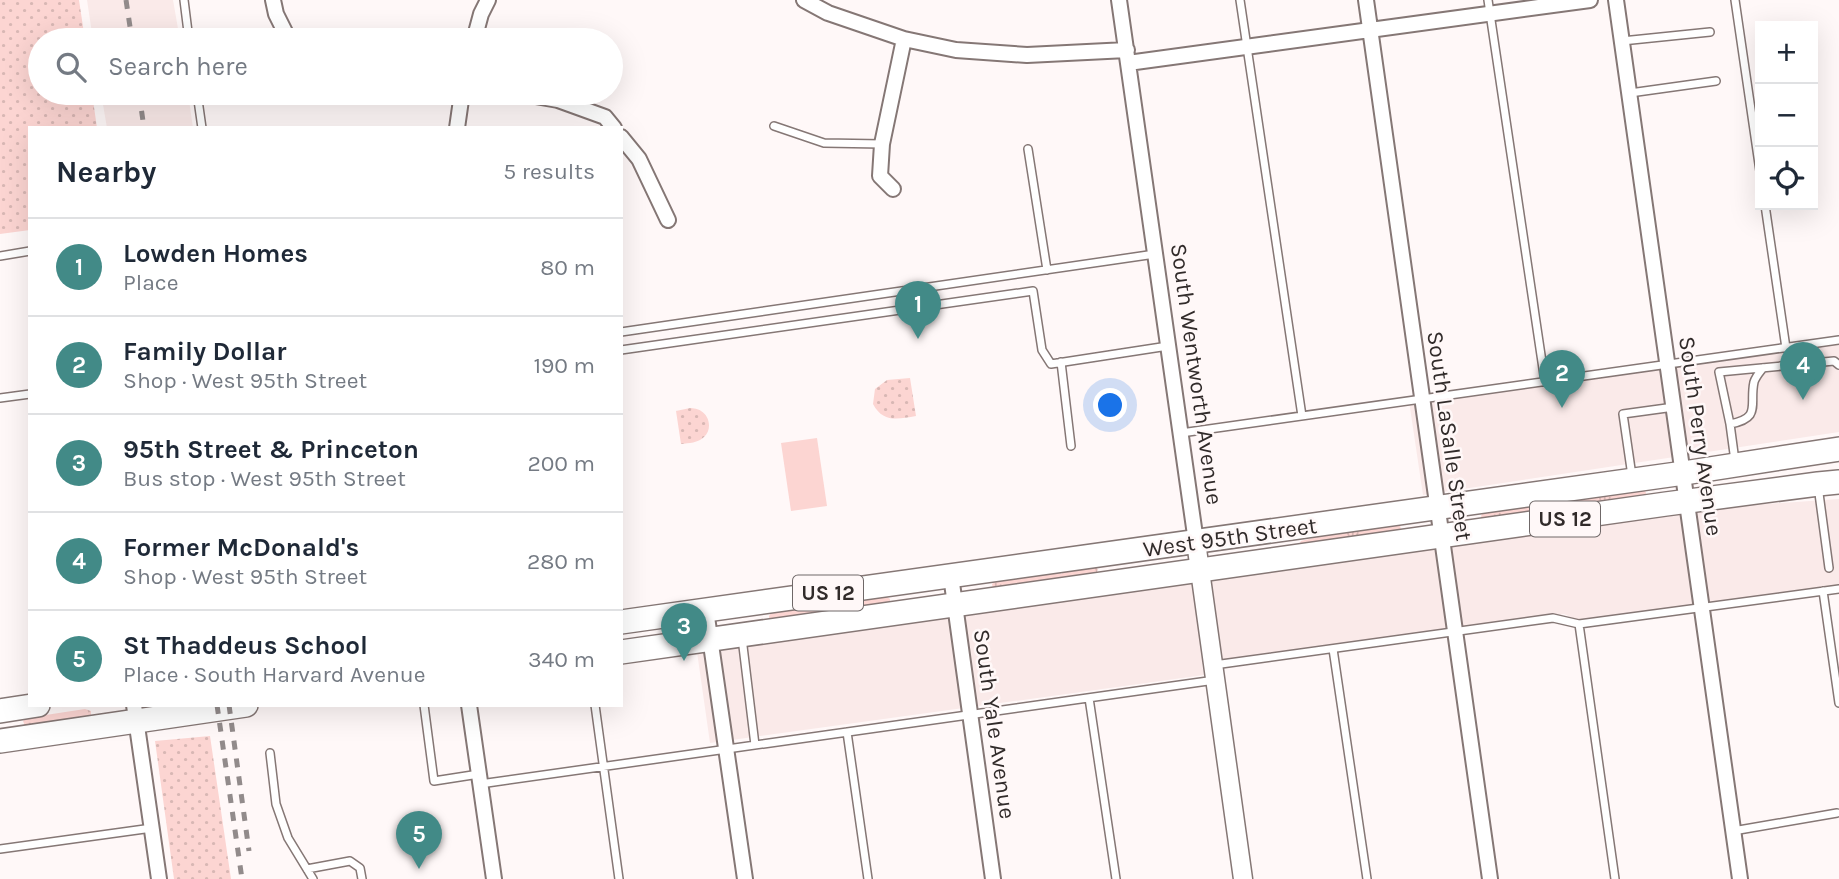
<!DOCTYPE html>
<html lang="en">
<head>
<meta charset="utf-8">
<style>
  body { margin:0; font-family:Karla,sans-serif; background:#f6f6f7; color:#1f2937 }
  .controls { position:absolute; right:21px; top:21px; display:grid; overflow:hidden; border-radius:0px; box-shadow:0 7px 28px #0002 }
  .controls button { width:63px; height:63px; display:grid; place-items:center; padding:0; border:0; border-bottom:2px solid #e0e1e3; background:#fff; color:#1f2937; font:35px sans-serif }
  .you { position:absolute; left:1111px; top:406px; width:24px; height:24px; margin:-18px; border:5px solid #fff; border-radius:50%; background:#1a73e8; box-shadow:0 0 0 10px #1a73e833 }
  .badge { display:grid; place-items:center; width:46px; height:46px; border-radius:50%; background:#428a87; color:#fff; font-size:23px; font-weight:700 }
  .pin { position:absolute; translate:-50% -58px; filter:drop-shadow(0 2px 4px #0008) }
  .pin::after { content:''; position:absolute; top:37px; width:24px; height:21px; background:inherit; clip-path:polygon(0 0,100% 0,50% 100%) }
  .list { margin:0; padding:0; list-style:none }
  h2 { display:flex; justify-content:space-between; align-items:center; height:91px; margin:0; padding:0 28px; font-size:30px }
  h2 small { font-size:23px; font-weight:400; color:#747a83 }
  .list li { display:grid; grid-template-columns:46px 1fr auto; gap:21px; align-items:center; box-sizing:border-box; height:98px; padding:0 28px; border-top:2px solid #e0e1e3 }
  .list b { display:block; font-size:26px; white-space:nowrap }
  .list p { margin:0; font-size:23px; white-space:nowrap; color:#747a83 }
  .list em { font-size:23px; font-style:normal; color:#747a83 }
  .icon { flex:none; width:38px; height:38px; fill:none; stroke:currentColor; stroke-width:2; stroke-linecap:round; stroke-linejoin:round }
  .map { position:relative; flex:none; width:1839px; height:879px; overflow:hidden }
  .search { position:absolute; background:#fff; box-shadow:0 7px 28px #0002; left:28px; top:28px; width:595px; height:77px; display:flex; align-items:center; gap:18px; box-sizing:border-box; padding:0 24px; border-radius:38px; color:#747a83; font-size:26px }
  .panel { position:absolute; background:#fff; box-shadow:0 7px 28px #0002; left:28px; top:126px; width:595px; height:581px; border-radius:0px }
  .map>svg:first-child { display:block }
  .built { fill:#faeae9 }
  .grass { fill:url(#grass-tufts) }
  .park { fill:url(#park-dots) }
  .pitch { fill:#fcd5d2 }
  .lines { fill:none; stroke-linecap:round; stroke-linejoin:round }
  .service-casing { stroke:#857775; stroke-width:10 }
  .minor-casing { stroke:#857775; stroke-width:18 }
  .tertiary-casing { stroke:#857775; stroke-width:21 }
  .primary-casing { stroke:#857775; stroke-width:26 }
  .service { stroke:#fff; stroke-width:7 }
  .minor { stroke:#fff; stroke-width:14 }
  .tertiary { stroke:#fff; stroke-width:18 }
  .primary { stroke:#fff; stroke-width:23 }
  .rail { stroke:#928b8b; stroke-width:5; stroke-dasharray:9 9; stroke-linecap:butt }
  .labels { text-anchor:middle; stroke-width:5; stroke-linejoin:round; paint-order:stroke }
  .shield { fill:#fff8f8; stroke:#6f6868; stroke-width:2 }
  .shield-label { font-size:21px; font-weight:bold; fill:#312b2a }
  .street-label { font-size:23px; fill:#312b2a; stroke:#fff8f8 }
</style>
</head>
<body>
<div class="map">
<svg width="1839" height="879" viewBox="0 0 1839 879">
  <defs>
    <pattern id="grass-tufts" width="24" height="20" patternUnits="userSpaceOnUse" patternTransform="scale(1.75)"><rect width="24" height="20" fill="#fcd5d2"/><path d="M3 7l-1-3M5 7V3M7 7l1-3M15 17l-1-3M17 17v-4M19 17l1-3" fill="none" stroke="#d8b7b4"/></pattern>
    <pattern id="park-dots" width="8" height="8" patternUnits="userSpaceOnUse" patternTransform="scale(1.75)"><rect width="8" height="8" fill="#fcd5d2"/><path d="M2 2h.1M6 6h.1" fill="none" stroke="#d8b7b4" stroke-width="1.8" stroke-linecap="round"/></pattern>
  </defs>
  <rect width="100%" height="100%" fill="#fff8f8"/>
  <!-- built -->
  <path class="built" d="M87,0H173L180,40H93Z
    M101,93H188L193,128H107Z
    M1839,340V432L1423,495L1409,401Z
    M1839,499V588L1577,620L1564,614L1202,664L1204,675L710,743L697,652L1736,506Z"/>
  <!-- grass -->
  <path class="grass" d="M1644,489L1646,493L1645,496L1482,519L1481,516L1484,511Z
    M1400,524L1401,531L1300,546L1299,544L1301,541L1334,533Z
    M1095,567L1098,569L1097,572L1063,581L1062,578L1060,580L993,589L992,584L995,581L1060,573L1062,574V571Z
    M887,597L890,599V602L888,604L772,621L769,619V616L771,613Z
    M85,709L91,711V716L88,718L25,726L23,721L26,718Z"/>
  <!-- park -->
  <path class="park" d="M0,0H79L85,40H40V93H92L97,128H30V230L0,234Z
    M910,378L916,416C898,419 883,423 873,404L875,389L887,380Z
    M690,408C693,408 699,409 701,411C710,416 712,430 704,437C698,443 689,443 681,444L676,411Z
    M210,736L231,879H174L155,741Z"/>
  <!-- pitch -->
  <path class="pitch" d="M817,438L827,506L791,511L781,443Z"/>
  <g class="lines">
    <defs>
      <path id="service" d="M184,0L189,40
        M1240,0L1302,416
        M1488,0L1545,382
        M1735,0L1760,171
        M1622,41L1710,32
        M197,93L202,128
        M1630,93L1716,81
        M774,126L824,143L882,144
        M1028,149L1047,270
        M1765,205L1786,348
        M0,256L30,251
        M621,332L1155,254
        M621,350L1033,291L1042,350L1051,364L1168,346
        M1061,362L1071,446
        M0,398L30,394
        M1730,424C1762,418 1749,405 1754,382C1756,376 1760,372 1763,368
        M1181,433L1839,340
        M1735,461L1730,424L1719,372L1834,361L1839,365
        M1632,476L1623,414L1674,407
        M1818,486L1829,568
        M1823,591L1839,703
        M1579,624L1615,879
        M742,638L755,745
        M1333,649L1367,879
        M1214,665L1553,618L1579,624L1839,589
        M1089,698L1116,879
        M424,705L434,781L479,774
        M595,705L619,879
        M847,732L868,879
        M270,753L276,804L288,838L313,879
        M480,784L1215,680
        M1733,831L1837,813
        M0,849L152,828
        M307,869L350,861L360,868L362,879"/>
      <path id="minor" d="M273,0L276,14L289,40
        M804,0L828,13L904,39L956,50L1027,55L1127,50
        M1119,0L1196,542
        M1366,0L1490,879
        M1616,0L1740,879
        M474,40L481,14L488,0
        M1128,63L1590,0
        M518,93L558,100L605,117L614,128
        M457,128L462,93
        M621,137L639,159L668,220
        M893,189L880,176L882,144L904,39
        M951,576L993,879
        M706,610L745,879
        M134,705L159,879
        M469,705L494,879"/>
      <path id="tertiary" d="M1196,542L1243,879"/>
      <path id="primary" d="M621,622L1684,473L1839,449
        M621,652L1666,504L1818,484L1839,482
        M0,711L38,705
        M0,741L246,705"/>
    </defs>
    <!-- service casing -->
    <use href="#service" class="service-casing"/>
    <!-- minor casing -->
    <use href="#minor" class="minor-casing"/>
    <!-- tertiary casing -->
    <use href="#tertiary" class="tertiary-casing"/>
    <!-- primary casing -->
    <use href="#primary" class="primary-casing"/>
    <!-- service -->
    <use href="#service" class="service"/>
    <!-- minor -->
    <use href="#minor" class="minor"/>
    <!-- tertiary -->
    <use href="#tertiary" class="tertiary"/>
    <!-- primary -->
    <use href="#primary" class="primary"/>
    <!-- rail -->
    <path class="rail" d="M126,0L132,40
      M139,93L144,128
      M217,705L242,879
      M229,705L249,851"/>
  </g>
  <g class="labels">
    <!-- shield labels -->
    <g class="shield">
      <rect x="1530" y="501.5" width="70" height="35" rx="5"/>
      <rect x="793" y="575.5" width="70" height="35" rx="5"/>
    </g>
    <g class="shield-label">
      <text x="1565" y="526">US 12</text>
      <text x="828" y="600">US 12</text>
    </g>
    <!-- street labels -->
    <g class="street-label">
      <text transform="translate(1197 374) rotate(82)" y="8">South Wentworth Avenue</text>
      <text transform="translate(1450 436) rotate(82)" y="8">South LaSalle Street</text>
      <text transform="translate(1701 436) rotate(82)" y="8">South Perry Avenue</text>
      <text transform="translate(1230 537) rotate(-8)" y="8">West 95th Street</text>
      <text transform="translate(995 724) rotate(82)" y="8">South Yale Avenue</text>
    </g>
  </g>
</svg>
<div class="controls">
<button>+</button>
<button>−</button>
<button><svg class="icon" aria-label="locate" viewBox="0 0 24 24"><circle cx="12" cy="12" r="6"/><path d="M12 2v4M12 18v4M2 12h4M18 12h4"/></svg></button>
</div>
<div class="you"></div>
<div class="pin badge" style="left:918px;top:339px">1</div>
<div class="pin badge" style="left:1562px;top:408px">2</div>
<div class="pin badge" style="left:684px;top:661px">3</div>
<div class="pin badge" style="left:1803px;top:400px">4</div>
<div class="pin badge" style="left:419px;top:869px">5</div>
<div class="search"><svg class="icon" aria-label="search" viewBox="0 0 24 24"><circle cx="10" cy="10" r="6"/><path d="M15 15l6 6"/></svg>Search here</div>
<section class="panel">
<h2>Nearby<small>5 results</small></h2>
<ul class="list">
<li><span class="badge">1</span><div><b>Lowden Homes</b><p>Place</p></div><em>80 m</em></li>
<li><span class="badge">2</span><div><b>Family Dollar</b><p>Shop · West 95th Street</p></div><em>190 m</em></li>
<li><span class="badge">3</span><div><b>95th Street &amp; Princeton</b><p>Bus stop · West 95th Street</p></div><em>200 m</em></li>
<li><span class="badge">4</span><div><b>Former McDonald's</b><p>Shop · West 95th Street</p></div><em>280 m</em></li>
<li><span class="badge">5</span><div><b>St Thaddeus School</b><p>Place · South Harvard Avenue</p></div><em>340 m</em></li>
</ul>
</section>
</div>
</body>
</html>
